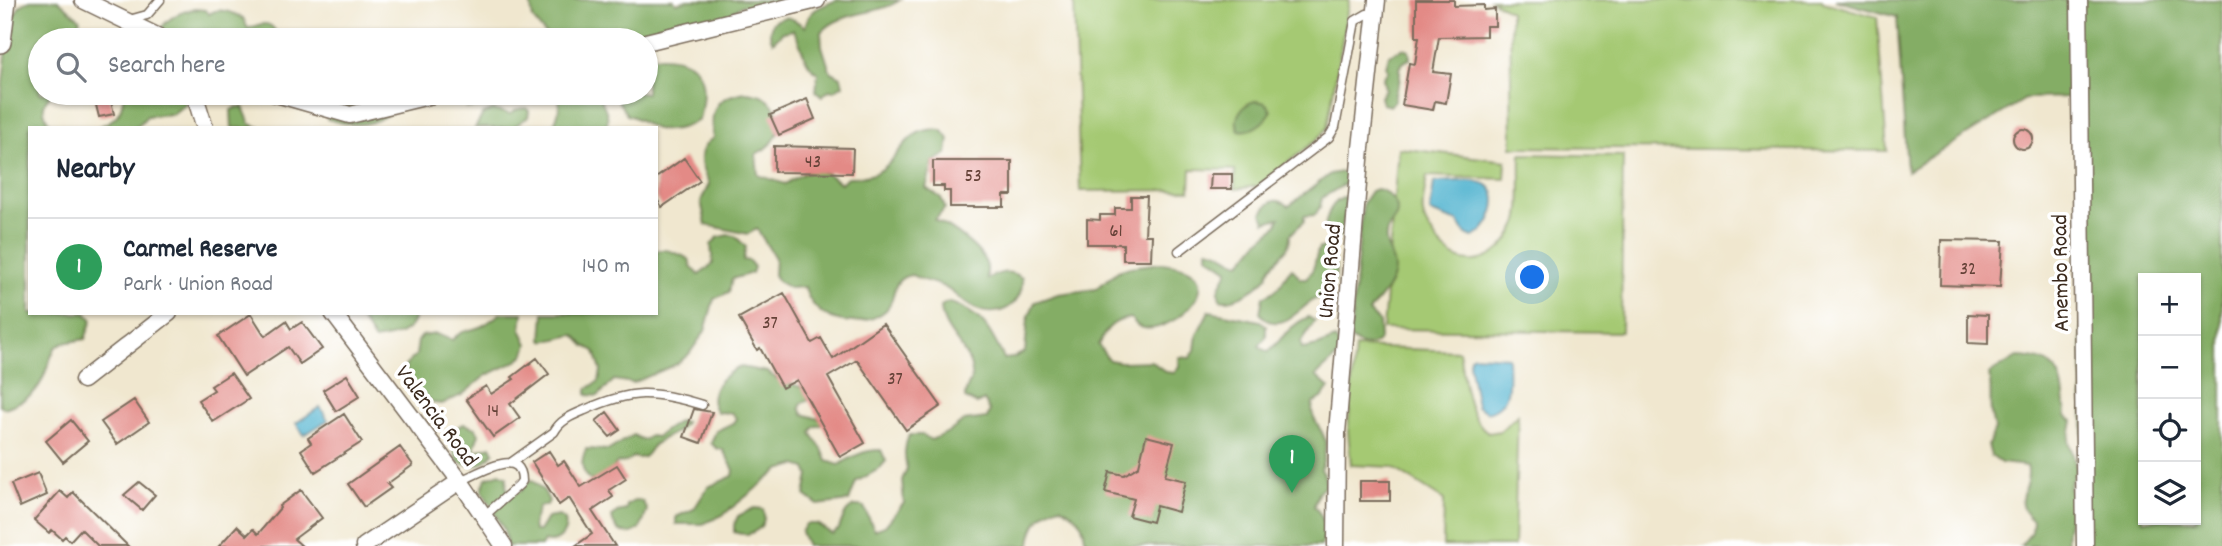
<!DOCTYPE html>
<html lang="en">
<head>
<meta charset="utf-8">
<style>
  body { margin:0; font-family:Dekko,sans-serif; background:#f6f6f7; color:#1f2937 }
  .controls { position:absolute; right:21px; bottom:21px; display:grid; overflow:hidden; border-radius:0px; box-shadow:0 2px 5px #0004 }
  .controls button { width:63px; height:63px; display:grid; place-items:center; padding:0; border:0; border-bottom:2px solid #e0e1e3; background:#fff; color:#1f2937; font:35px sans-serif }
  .you { position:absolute; left:1533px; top:278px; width:24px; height:24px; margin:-18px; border:5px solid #fff; border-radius:50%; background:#1a73e8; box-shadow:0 0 0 10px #1a73e833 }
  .badge { display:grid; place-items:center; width:46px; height:46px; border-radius:50%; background:#ea580c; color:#fff; font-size:23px; font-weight:700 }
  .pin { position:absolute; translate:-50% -58px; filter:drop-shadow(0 2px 4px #0008) }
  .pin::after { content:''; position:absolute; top:37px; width:24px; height:21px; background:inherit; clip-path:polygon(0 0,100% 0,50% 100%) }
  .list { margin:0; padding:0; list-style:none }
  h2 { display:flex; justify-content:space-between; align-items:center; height:91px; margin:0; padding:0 28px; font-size:30px }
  h2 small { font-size:23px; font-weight:400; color:#747a83 }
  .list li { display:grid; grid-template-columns:46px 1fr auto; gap:21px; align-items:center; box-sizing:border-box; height:98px; padding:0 28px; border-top:2px solid #e0e1e3 }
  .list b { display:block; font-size:26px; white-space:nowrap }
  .list p { margin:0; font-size:23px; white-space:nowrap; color:#747a83 }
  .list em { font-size:23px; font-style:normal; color:#747a83 }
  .icon { flex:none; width:38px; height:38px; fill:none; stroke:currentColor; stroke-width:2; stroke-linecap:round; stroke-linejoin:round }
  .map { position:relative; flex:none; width:2222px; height:546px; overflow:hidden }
  .search { position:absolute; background:#fff; box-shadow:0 2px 5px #0004; left:28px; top:28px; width:630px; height:77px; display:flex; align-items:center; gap:18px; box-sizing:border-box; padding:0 24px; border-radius:38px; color:#747a83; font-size:26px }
  .panel { position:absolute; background:#fff; box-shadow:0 2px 5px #0004; left:28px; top:126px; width:630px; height:189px; border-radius:0px }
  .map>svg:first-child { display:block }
  .green { fill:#a5c973; stroke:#707a48; stroke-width:2 }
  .forest { fill:#84ad65; stroke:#606c42; stroke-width:2; fill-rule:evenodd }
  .water { fill:#50b2cf; stroke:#466e76; stroke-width:2 }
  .building { fill:#e38a86 }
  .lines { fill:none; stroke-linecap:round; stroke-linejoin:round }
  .lane-casing { stroke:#7a6c5c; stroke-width:11 }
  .street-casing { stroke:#7a6c5c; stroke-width:19 }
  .secondary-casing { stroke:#7a6c5c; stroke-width:24 }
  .lane { stroke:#fff; stroke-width:8 }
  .street { stroke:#fff; stroke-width:16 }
  .secondary { stroke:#fff; stroke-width:21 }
  .labels { text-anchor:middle; stroke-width:7; stroke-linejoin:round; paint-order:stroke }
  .number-label { font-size:19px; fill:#654238 }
  .street-label { font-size:23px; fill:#3b2a1e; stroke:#fff }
</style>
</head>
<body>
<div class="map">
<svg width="2222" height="546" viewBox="0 0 2222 546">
  <rect width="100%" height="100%" fill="#fff"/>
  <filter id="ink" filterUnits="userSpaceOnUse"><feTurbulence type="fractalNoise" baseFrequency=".0143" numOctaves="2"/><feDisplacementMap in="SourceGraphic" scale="14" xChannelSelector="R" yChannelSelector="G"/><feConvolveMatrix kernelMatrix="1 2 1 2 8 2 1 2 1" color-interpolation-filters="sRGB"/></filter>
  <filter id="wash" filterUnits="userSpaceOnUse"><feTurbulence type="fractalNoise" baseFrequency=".00686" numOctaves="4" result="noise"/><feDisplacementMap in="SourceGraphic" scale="28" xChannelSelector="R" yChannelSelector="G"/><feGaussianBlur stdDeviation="1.57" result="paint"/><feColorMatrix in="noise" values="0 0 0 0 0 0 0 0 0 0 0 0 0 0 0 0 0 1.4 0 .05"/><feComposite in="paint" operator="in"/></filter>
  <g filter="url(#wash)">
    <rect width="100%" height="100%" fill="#f0e7cf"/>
    <!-- green -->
    <path class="green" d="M1074,0H1349L1327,128L1315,141L1258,186L1235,189V170L1191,169L1190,190L1080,191Z
      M1491,0H1822L1823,2L1877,17L1887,151L1512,147L1510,11Z
      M1398,148L1506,161L1505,179L1427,176C1426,188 1421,203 1423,214C1424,222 1430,231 1435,238C1461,277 1500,263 1517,224C1523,212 1520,170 1521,154L1623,156L1621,332L1383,329Z
      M1355,347L1459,351C1464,377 1465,417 1489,433L1500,431L1518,415L1514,546H1443L1444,500L1392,467L1351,465L1348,431Z"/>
    <!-- forest -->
    <path class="forest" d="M30,0H58L80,19L75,40H40V93H51C50,96 47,99 45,102C41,111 48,123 54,128H30V313H86L92,320L85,339L63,343L55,348C39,383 46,393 5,408L0,406V107L10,21L20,6Z
      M530,0H674L676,3L687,0H801L756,8L742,5L725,18L695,20C686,29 671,34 659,30C653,40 641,39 630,38L624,31L621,37L615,40H550L533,19Z
      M837,0H900C877,16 840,10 821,33L822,46L830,71L841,77L843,85L834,91L829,90L822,96L816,91L818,73C802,63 803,44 793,30L783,32L773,42C768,34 770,30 773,22C788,13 793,19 805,27C808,9 822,6 837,0Z
      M1835,0H2222V546H2085L2078,97L2027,98L1907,171L1897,17ZM2143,278H2196V520H2143Z
      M195,9L205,10L209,14C219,6 233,13 243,18L248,29C264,21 275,21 278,40H164L162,27C170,17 182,11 195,9Z
      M1404,48L1409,50L1410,59C1395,65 1402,71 1399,83C1396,90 1394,92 1395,100L1390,106L1382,104L1380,97L1385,89L1383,78L1388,71L1386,67L1389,55Z
      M651,57C699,55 710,74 699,120C686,127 671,133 656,129C647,126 638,117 627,115L613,93H646V61Z
      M747,92C752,93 759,93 763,96C778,105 784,126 774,140C770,147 763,150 756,154L758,175L785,184C797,177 811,166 825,173C831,175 835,180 841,183L847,177C854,177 863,177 870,175C902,166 899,125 942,130L949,139L947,154L933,162L926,188L941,198L945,208L935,220C950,227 984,250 987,267C987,268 987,278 987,279C1000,272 1009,269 1022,278C1024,305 999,320 974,308C962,303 954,291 942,286C932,282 922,281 912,275C888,278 898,300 885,311C859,332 812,322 805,287L790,288L778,281L774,275L775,258L757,229L748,234L706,225L701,201L709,184C700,167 695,149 713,138C709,107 717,96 747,92Z
      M124,93H186L185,104L173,114L147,116L136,128H96C117,119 121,116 124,93Z
      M324,93H341L345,98L370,93H417C382,118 373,133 327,119Z
      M503,93H541L481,107L467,108L468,102L474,97Z
      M558,93H599C602,106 611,113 606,127L552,128C558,117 562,105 558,93Z
      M1255,101C1264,102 1269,103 1271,112C1264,123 1251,133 1239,130C1232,117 1243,104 1255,101Z
      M237,107H243L250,124L261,128H232L231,110Z
      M526,108L529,111L528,117L512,128H475L483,114L493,110L510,114L518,109Z
      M1341,172L1348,174L1350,181L1322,198L1320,207L1315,215L1304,216V221L1290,235C1291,255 1270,259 1267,277C1256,288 1236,304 1220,299C1216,287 1224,282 1228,270L1208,256V249C1222,250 1228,260 1240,263C1248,256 1253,247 1260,240C1269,232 1276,229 1280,218L1265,222L1262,213C1269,200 1276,197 1289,206L1330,174Z
      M1376,189C1386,190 1401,203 1396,216C1392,224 1385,228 1386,240C1387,252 1397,262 1393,276C1390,289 1376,301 1369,312L1379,322L1380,339C1372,349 1359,347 1350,338L1363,203L1371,191Z
      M1345,197L1346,210L1340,238L1336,240L1325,227C1327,214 1331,202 1345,197Z
      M728,235L735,236L746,247L743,260L749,261L754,267L752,273L732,279L729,292L714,299L705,331L689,354L677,364L633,383L614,380L598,396L587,395V389L599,381L601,371L595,351L585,346L575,335C562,336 555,342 542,340L544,313H656V251C666,247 680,254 689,259L691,266L699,275L713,264L711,245L717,238Z
      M1319,248H1327C1339,259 1340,287 1324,296C1319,299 1315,298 1310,302C1295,315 1276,334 1260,313L1263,297C1287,286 1278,282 1292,268L1300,278H1306C1317,268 1314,260 1319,248Z
      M1161,263C1170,264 1180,265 1188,269C1225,286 1170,334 1144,328C1137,327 1135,323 1131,318C1112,320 1106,329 1098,345L1109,360L1121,362L1151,361L1166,372L1174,373L1179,366V357L1190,358L1195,350L1197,334L1209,311L1260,321L1266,326V337L1259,346L1268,352C1283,338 1289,326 1308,317L1315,321L1301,342L1302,349L1318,346L1335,339L1340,346L1339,355L1316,376L1329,388L1322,398L1313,403C1309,420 1321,425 1325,440C1327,449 1323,461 1321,469L1324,474L1326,485L1318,493L1314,506C1324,517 1328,531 1321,546H1085C1086,525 1078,515 1060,506C1041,512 1031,526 1030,546H807L801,532L806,524H817L832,534L839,529C843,516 848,502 864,507L874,530L885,526L904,503L902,480L907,469C904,456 904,447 909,435H922L931,440L949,432L964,421L987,418L990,411L984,400L977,404L965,398C965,386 973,380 972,372C969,347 941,333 941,306L948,302C981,313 989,327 1004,359L1012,358L1025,352L1028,318L1035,302L1058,294L1096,289L1118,271L1130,267Z
      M357,313H416C412,335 393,337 374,340Z
      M501,313H523L521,329L528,344L525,353L519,360L485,376L462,395L442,404L433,403L416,388L408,378L405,366L416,355L418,341L422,336L436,334L452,340C463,328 470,332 482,326C486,324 497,316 501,313Z
      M2017,357C2061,357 2063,378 2066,416L2073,421L2069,442L2077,469L2069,485C2077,513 2063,524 2067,546H2020L2032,532L2033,521C2008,500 2033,490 2027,466L2001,463L1991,456L1988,445L1995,429C1987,410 1993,393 1989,374Z
      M741,367L767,372L777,379L812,391L811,399L802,403L800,408L803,414L825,421L821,425L814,427L811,433L822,449L827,461L839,465C853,456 864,450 881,450L886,461L879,469L856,482L849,501L818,505L805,495L809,475L806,468L796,465L779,470L723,515L703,524H676V517L694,509L708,487L733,476L734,470L723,450L716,448L711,443L716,431L733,423L736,418L732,413L717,412C703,394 724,372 741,367Z
      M679,421L685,422C678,435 666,435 655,444C650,448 649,454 644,457C638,459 638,458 633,457L626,462L617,463L613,469L600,480H590C580,470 581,461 586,449L609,450L633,435L643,440L650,436L657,437C660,433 675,424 679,421Z
      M464,424L476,428L479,434L474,448L476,451L491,446L494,452C483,467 474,468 458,462C452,447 444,431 464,424Z
      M500,473L507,477L506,487L512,494L521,491L527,482L532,480L544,491L549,501L547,505L539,507L533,523L534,531H539L547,518L559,516L565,520C568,534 558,545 544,541L541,546H507L504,530L482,490L486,478Z
      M636,500L642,501L647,510C645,515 644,522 641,526C631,540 613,532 612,517L617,512L626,510L627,505Z
      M754,508L763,509C769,527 751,539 734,532V525L738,516Z"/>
    <!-- water -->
    <path class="water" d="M1434,182C1448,182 1471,178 1485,184C1507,194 1488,234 1472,237L1466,234L1458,222L1430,212Z
      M1474,355L1508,357C1508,380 1514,405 1487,412L1477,406L1469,363L1470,357Z
      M320,407L328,420L304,435L296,423Z"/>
    <g id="blocks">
      <!-- building -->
      <path class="building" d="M1416,0H1454V6L1484,5V10L1495,9V26H1486V36L1439,37L1433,72L1451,74L1446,103L1435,101L1433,110L1402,105L1409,63L1415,64L1419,37H1416Z
        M93,93H109L114,114L99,117Z
        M807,99L815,119L779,135L770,115Z
        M2013 139a10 10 0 1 1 20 0a10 10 0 1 1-20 0Z
        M774,146L853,148L852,173L774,172Z
        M684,158L700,181L662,207L656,198V178Z
        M933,161H1012V195H1004V207H950V191H944V186H933Z
        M1211,174H1232V189H1210Z
        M1131,196H1147L1145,235H1152L1151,260H1123V244H1087V219L1100,220V215H1115V208H1131Z
        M1941,240L2003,241L2000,287L1940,285Z
        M784,293L812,343L821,338L833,359L883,324L941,406L906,430L857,360L828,377L865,443L840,457L797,380L782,388L760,348L757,350L739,318Z
        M251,314L265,336L286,321L291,329L302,322L322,349L300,364L288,347L244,376L218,336Z
        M1968,314L1988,315V344L1968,343Z
        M537,358L549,374L510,404L520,418L493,437L466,399L486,386L491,394L514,379L512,377Z
        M231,373L249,399L213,422L198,400L214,390L211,386Z
        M347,375L360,396L336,411L323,390Z
        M134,400L149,422L117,444L101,422Z
        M694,409L712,412L701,443L684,437Z
        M607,412L620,430L610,437L596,421Z
        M344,414L362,442L315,472L301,450L311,443L308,438Z
        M71,420L88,441L63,462L46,441Z
        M1146,436L1174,443L1165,476L1186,481L1178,512L1156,506L1152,522L1129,516L1134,499L1105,492L1110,472L1124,475L1139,466Z
        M400,447L413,465L387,484L391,488L364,507L348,484Z
        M549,451L558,465L564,461L581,487L617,465L626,479L609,490L613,497L592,511L615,546H575L592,534L569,498L559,505L532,462Z
        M38,473L47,495L20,507L11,484Z
        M1360,481H1390V501H1360Z
        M139,482L155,495L142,510L124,495Z
        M301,490L322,518L294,539L302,546H219L237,526L247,535L253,529L258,534L280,508L279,506Z
        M60,491L68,498L73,492L128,546H98L81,529L70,541L65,536L62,539L52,530L49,533L34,520Z"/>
    </g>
  </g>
  <g filter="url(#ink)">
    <use href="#blocks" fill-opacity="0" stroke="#7a6c5c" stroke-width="2"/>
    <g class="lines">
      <defs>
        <path id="lane" d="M129,20L147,15L160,0
          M1179,251L1329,137L1335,127L1355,21L1367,14L1376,13
          M512,462L554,432C560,420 573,415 585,410C632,389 653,390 702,405
          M460,481C478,474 522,445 522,481L519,485L484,516"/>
        <path id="street" d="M83,0L165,40
          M2079,0L2085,546
          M646,42L817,0
          M194,93L205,128
          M273,93L350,115L441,93
          M333,313L460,481L504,546
          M83,380L169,313
          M364,546L460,481
          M1336,546L1337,433L1361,148L1377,0"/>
        <path id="secondary" d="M0,42L5,0"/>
      </defs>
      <!-- lane casing -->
      <use href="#lane" class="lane-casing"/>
      <!-- street casing -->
      <use href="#street" class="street-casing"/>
      <!-- secondary casing -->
      <use href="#secondary" class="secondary-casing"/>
      <!-- lane -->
      <use href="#lane" class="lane"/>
      <!-- street -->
      <use href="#street" class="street"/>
      <!-- secondary -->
      <use href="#secondary" class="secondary"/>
    </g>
  </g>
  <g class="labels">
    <!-- number labels -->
    <g class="number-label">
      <text x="813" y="167">43</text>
      <text x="973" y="181">53</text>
      <text x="1116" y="236">61</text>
      <text x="1968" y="274">32</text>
      <text x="770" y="328">37</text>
      <text x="895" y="384">37</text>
      <text x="493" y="416">14</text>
    </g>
    <!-- street labels -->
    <g class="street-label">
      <text transform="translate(1328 271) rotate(-85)" y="8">Union Road</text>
      <text transform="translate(2059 273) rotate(-91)" y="8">Anembo Road</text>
      <text transform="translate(438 415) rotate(53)" y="8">Valencia Road</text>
    </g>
  </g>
</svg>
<div class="controls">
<button>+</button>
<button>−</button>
<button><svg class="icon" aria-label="locate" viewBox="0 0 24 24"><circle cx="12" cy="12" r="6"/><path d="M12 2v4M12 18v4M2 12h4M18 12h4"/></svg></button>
<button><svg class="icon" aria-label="layers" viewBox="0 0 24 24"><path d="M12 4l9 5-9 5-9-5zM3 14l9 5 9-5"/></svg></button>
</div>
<div class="you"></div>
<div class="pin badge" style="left:1292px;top:493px;background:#2e9e5b">1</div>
<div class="search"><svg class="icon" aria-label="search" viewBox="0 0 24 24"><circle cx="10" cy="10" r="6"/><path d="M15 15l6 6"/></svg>Search here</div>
<section class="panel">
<h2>Nearby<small></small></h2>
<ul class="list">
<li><span class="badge" style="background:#2e9e5b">1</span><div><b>Carmel Reserve</b><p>Park · Union Road</p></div><em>140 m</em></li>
</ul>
</section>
</div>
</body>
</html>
